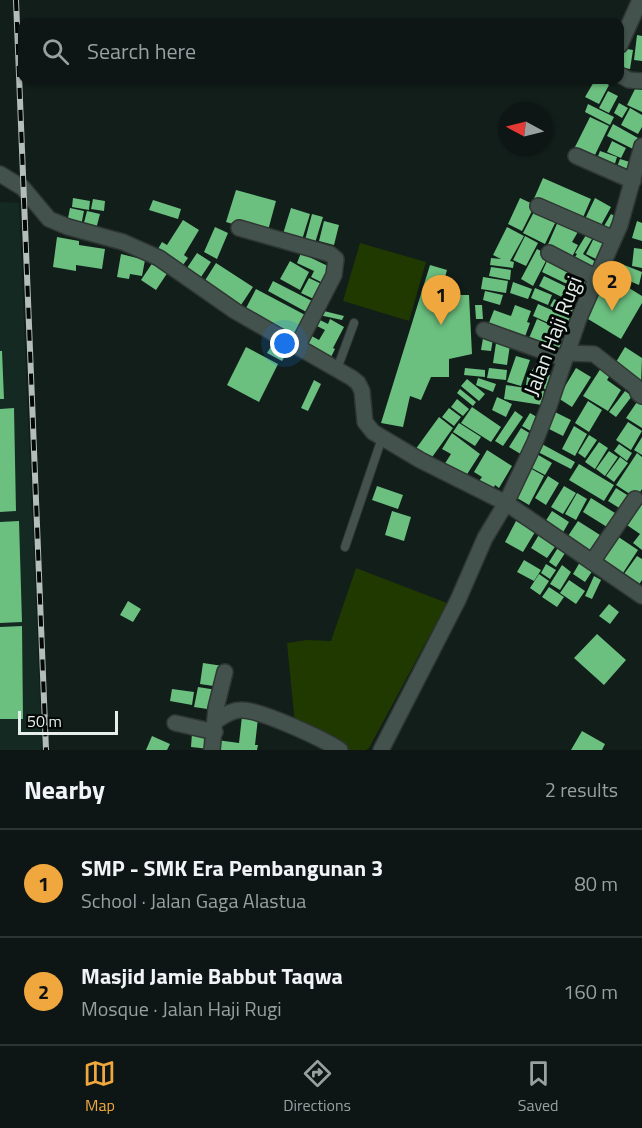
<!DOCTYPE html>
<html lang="en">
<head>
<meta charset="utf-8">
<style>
  body { margin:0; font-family:"Titillium Web",sans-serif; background:#161f1d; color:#f1f3f6 }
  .compass { position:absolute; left:498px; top:102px; width:54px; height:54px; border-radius:50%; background:#0d1614; box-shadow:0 2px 4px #0004; rotate:277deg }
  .scale { position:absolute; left:18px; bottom:15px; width:100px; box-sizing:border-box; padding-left:6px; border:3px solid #e5eeea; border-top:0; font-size:16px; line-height:21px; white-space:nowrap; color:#e5eeea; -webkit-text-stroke:4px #030706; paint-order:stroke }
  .you { position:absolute; left:285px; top:344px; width:21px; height:21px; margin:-15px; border:4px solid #fff; border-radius:50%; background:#1a73e8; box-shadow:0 0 0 9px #1a73e833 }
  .badge { display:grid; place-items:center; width:39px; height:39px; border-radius:50%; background:#f0a73e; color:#111; font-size:20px; font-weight:700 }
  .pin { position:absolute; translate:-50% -50px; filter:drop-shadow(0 2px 3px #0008) }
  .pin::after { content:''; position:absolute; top:32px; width:21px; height:18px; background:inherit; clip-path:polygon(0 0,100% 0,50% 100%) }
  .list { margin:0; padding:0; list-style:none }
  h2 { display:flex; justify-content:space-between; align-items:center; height:78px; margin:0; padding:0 24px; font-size:26px }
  h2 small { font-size:20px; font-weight:400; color:#9a9fa0 }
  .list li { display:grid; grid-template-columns:39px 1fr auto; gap:18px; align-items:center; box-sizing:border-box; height:108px; padding:0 24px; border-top:2px solid #2d3534 }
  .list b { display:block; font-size:22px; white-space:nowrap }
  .list p { margin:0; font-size:20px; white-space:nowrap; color:#9a9fa0 }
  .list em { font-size:20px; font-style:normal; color:#9a9fa0 }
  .icon { flex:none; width:33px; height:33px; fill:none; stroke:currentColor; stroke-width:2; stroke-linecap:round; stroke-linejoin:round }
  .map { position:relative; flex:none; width:642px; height:750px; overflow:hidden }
  .search { position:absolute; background:#0d1614; box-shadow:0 2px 4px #0004; left:18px; right:18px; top:18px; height:66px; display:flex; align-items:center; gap:15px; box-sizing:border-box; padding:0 21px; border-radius:12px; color:#9a9fa0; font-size:22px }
  .sheet { height:294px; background:#0d1614 }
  nav { display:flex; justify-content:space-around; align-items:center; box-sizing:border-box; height:84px; border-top:2px solid #2d3534; background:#0d1614; font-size:16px; color:#9a9fa0 }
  nav a { display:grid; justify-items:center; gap:3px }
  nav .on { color:#f0a73e }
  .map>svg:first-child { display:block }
  .built { fill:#142922 }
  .green { fill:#203900 }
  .building { fill:#6bbf7f }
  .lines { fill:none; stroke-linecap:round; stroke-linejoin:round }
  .service-casing { stroke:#2f3633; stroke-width:10 }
  .minor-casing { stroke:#2f3633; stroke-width:18 }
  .service { stroke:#43524c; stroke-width:8 }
  .minor { stroke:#43524c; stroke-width:15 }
  .rail-casing { stroke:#b3bdb9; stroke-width:6 }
  .rail { stroke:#030706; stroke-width:4; stroke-dasharray:11; stroke-linecap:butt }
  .labels { text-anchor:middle; stroke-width:6; stroke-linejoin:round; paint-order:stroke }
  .street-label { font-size:21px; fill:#e5eeea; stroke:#030706 }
</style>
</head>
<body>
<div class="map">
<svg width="642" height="750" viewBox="0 0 642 750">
  <rect width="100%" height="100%" fill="#111e1a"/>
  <!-- built -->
  <path class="built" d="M0,202L19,203L42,750H0Z"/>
  <!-- green -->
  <path class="green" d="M360,243L426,262L409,321L343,301Z
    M356,568L447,603L369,748L366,750H332L296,735L287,643L307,640L331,641Z"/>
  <!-- building -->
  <path class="building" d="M637,35L642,36V61L634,60Z
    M621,48L633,50L630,69L620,67Z
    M595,80H600L609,85L599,104L585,97Z
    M636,87L642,90V112L627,105Z
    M608,91L618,96L609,113L599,108Z
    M619,103L628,108L622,118L614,113Z
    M588,104L614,117L610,125L585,112Z
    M630,108L642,115V127L638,134L621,125Z
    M590,117L609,126L593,159L574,149Z
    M613,124L638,138L633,149L607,136Z
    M612,141L626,148L621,158L607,152Z
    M600,151L617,157L613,170L595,164Z
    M620,159L633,163L629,177L615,172Z
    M543,178L591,199L581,222L533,201Z
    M236,190L276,201L267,234L226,222Z
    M73,198L90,201L89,210L72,207Z
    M520,198L535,205L522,231L508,224Z
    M595,198L611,207L600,227L585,219Z
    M93,199L105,201L104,211L91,209Z
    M153,200L181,209L178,219L149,210Z
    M70,208L84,211L81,226L67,223Z
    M291,208L310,214L301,243L282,237Z
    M536,208L557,219L545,244L523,233Z
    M87,211L100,214L95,233L82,230Z
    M312,214L323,217L315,243L305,240Z
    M611,214L620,219L613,231L604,226Z
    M559,219L579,230L572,242L578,245L570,261L546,249Z
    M183,220L199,230L184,255L188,258L183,265L158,249L162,242L167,245Z
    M324,221L339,225L334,245L319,241Z
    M637,221L642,223V241L632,238Z
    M215,227L228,233L217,259L204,252Z
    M507,227L524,236L510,261L514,262L513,268L490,265L491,258L501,259L493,255Z
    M586,235L592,239L583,254L596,262L593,268L575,265L578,259L575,257L577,254L575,253Z
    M525,236L538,243L526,266L513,260Z
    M595,236L610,244L602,262L586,254Z
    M57,237L79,241V245L105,249L102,269L76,265V271L53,267Z
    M634,248L642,249V268L632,266Z
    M537,249L549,255L533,286L521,279Z
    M197,253L211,262L201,277L187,268Z
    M301,253L334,269L323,283L311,277L314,271L297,263Z
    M121,254L145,260L142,276L130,274L129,279L117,277Z
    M548,259L573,271L567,284L542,272Z
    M290,261L309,272L300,290L280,279Z
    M153,262L168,272L156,290L141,280Z
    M216,263L253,287L241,305L204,282Z
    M619,263L642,272L639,285L615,275Z
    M430,265L447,270L440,295H469L472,354L449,359V377H431L421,400L410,396L403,427L381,423Z
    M491,267L511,270L510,280L489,276Z
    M577,272L592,280L586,293L570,285Z
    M608,275L642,296V303L621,339L583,316Z
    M544,276L573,290L568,300L539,286Z
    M483,277L508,281L506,293L481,289Z
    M309,278L328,287L320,302L301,293Z
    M273,281L316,303L310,314L268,291Z
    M513,282L532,289L528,299L510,293Z
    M535,288L552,295L548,305L531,298Z
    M256,289L309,317L299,338L245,310Z
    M485,291L503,295L500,305L483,300Z
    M554,299L575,308L571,315L550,306Z
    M538,304L572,319L567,331L533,316Z
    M475,305H482L483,319H476Z
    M515,305L531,311L527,322L530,323L523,342L487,328L494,310L511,316Z
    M320,310L344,316L342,320L319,315Z
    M314,317L328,324L330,319L344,327L333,348L335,349L329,361L301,346L308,334L319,340L325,330L311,323Z
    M537,319L559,329L557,334L566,338L558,356L527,343Z
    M483,338L493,339L491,351L481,350Z
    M496,343L510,345L507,365L493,363Z
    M272,345L287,353L282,361L267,353Z
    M246,347L278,364L259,402L227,385Z
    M625,347L642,358L641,385L613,367Z
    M0,351H2L4,399H0Z
    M516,356L530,360L521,386L507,382Z
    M538,361L548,367L545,374L553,376L550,390L526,385L528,371L531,372Z
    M465,368L485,370V377L464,375Z
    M489,368L507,370L506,380L487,378Z
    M576,368L591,377L572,407L558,398Z
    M601,368L610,375L607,380L621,390L608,411L583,396Z
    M478,378L496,384L493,392L476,385Z
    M467,379L485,394L479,401L461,386Z
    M314,380L321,384L308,411L301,408Z
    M506,385L544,391L542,405L504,399Z
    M460,389L476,402L473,406L457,393Z
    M625,391L632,396L616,417L609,412Z
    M497,397L512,404L506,417L492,410Z
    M457,399L469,409L463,416L451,407Z
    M588,401L602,410L589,432L575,423Z
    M637,402L642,405V428L626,418Z
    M472,407L501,427L491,442L461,423Z
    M14,408L16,511L0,512V409Z
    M449,408L461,417L454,426L442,417Z
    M515,411L523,417L503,446L495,441Z
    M553,411L571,420L563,436L545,427Z
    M530,413L542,420L534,433L522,426Z
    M439,417L453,428L430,460L415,450Z
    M628,422L642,431L631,450L616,440Z
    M459,423L481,437L475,446L453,432Z
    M574,426L587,434L575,456L562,449Z
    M521,428L536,437L524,456L509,447Z
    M452,433L480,454L464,479L444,465L451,454L442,449Z
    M589,435L597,440L585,458L578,453Z
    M642,437V455L634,450Z
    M599,442L608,448L595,469L585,462Z
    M540,443L575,462L571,469L536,451Z
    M619,444L632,453L627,461L614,451Z
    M487,450L512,466L499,488L495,485L493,489L479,481L482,477L474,472Z
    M609,451L618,457L605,476L596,469Z
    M535,453L552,463L545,475L528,466Z
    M637,453L642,457V489L636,498L616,485Z
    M620,457L628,463L614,482L606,476Z
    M579,464L614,485L604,501L569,480Z
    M528,467L544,476L529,505L512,495Z
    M548,476L559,483L546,505L535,498Z
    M377,486L403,495L398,509L372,500Z
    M564,486L576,493L563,514L551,507Z
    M616,488L632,498L624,511L608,501Z
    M577,493L587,499L576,520L565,514Z
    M591,498L615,513L607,527L583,512Z
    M638,503L642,505V550L633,543L640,534L624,523Z
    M392,511L411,517L404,541L385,535Z
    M552,511L569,522L562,534L545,522Z
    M19,521L22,622L0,623V522Z
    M516,521L535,532L523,552L505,542Z
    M578,521L600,535L589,551L568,536Z
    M540,533L557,544L547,558L531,548Z
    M617,536L638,550L621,576L600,562Z
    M559,546L567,550L556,567L549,562Z
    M637,556L642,559V580L636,589L621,578Z
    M524,560L541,570L534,581L517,572Z
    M580,562L593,570L585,582L573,574Z
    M546,564L556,570L550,579L541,573Z
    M562,565L571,572L560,590L550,584Z
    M539,574L549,581L540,595L530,588Z
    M594,576L601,580L592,599L585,596Z
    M569,580L585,591L576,604L560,593Z
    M549,587L564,597L557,607L542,597Z
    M128,601L141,609L133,622L120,615Z
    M609,604L619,612L610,624L599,616Z
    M22,626L23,719H0V627Z
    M597,634L626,660L604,685L574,658Z
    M203,663L223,666L220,687L200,684Z
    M198,687L217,690L214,710L194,707Z
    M172,689L194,692L192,705L170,701Z
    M242,716L258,718L255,745H258L257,750H216L217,740L239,743Z
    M582,731L605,744L602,750H571Z
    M192,733L211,735L209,749L191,747Z
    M152,736L170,744L167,750H146Z"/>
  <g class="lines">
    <defs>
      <path id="service" d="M337,369L354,323
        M345,547L382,438"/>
      <path id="minor" d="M620,45L640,0
        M620,75L629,80L642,81
        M576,156L633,181
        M0,174L23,188L49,219L68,227L123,242L159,258L235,311L352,378L358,383L362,391L365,422L373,432L420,460L506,503L642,596
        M538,206L614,239
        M239,228L330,254L336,259L334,275L297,347
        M549,253L597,278
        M484,330L565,359
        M567,353L594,354L636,387L638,393L642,396
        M592,562L635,499
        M216,721C224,716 231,710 241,710C259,709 323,739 340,750
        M175,723L215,732
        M212,750L216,708L225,672
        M381,750L458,600L485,538L506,503L535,442L549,406L579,318L620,225L642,146"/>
    </defs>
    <!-- service casing -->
    <use href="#service" class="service-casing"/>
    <!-- minor casing -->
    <use href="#minor" class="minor-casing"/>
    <!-- service -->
    <use href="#service" class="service"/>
    <!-- minor -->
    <use href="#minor" class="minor"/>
    <defs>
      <path id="rail" d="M16,0L46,750"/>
    </defs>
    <!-- rail casing -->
    <use href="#rail" class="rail-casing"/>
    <!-- rail -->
    <use href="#rail" class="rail"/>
  </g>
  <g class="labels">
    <!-- street labels -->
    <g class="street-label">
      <text transform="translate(553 336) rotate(-69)" y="7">Jalan Haji Rugi</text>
    </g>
  </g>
</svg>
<svg class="compass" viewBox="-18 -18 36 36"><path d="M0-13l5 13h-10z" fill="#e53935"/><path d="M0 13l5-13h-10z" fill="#9a9fa0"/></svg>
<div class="scale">50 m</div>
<div class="you"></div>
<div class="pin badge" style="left:441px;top:325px">1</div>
<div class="pin badge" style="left:612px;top:311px">2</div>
<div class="search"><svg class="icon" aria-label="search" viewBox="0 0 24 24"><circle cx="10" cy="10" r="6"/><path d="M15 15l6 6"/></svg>Search here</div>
</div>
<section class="sheet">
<h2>Nearby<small>2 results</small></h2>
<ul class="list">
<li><span class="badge">1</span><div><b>SMP - SMK Era Pembangunan 3</b><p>School · Jalan Gaga Alastua</p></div><em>80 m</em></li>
<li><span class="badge">2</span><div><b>Masjid Jamie Babbut Taqwa</b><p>Mosque · Jalan Haji Rugi</p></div><em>160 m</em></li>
</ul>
</section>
<nav>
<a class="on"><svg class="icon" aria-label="map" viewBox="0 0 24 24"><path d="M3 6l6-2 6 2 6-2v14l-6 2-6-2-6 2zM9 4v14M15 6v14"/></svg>Map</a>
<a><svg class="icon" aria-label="directions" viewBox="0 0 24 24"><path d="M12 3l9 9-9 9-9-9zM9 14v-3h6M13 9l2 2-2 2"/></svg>Directions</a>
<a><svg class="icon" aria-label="saved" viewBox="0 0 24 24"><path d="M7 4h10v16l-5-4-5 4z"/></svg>Saved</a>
</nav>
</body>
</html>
